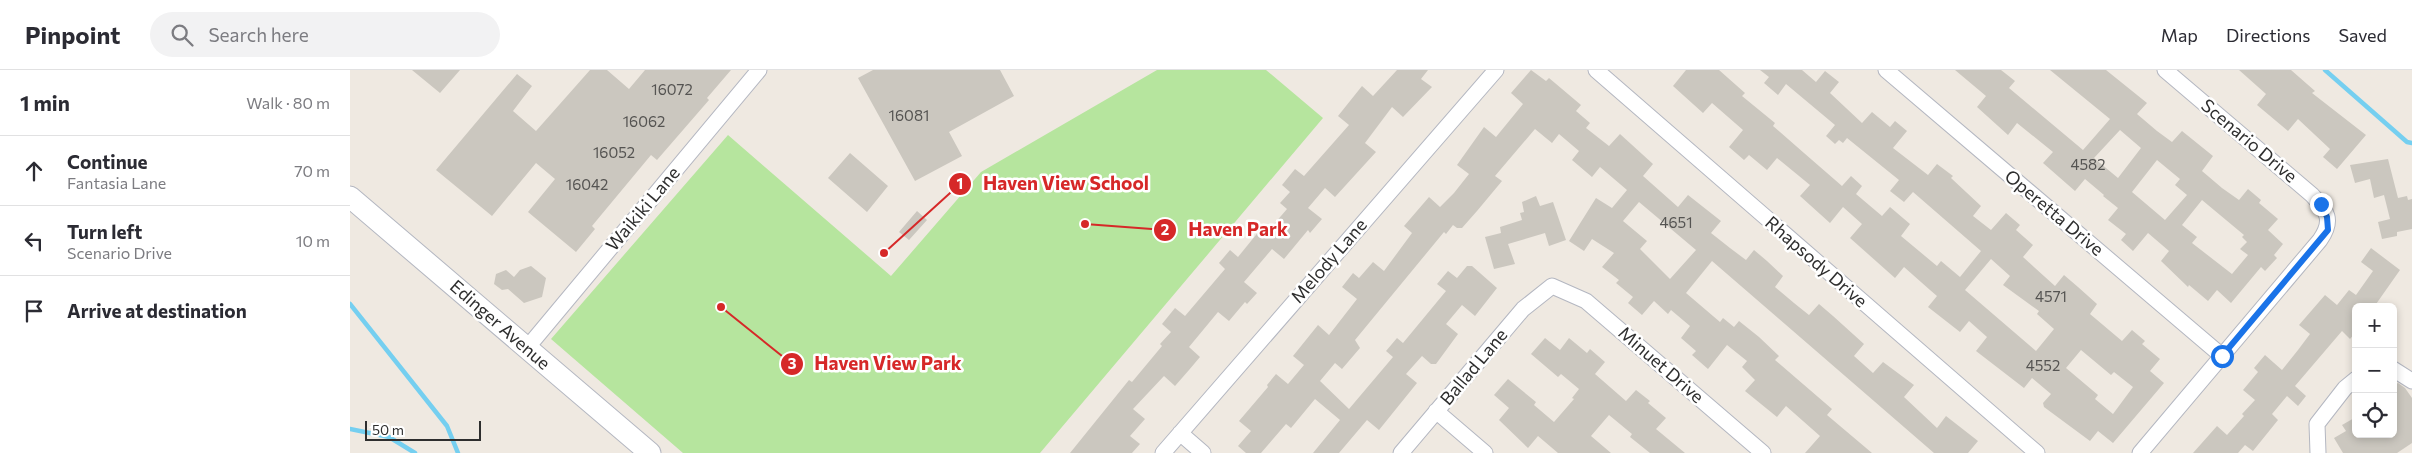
<!DOCTYPE html>
<html lang="en">
<head>
<meta charset="utf-8">
<style>
  body { margin:0; font-family:Commissioner,sans-serif; background:#f2f2f3; color:#2b2b33 }
  .controls { position:absolute; right:15px; bottom:15px; display:grid; overflow:hidden; border-radius:8px; box-shadow:0 2px 8px #0003 }
  .controls button { width:45px; height:45px; display:grid; place-items:center; padding:0; border:0; border-bottom:1px solid #e1e1e2; background:#fff; color:#2b2b33; font:25px sans-serif }
  .scale { position:absolute; left:15px; bottom:12px; width:116px; box-sizing:border-box; padding-left:5px; border:2px solid #2e2e2e; border-top:0; font-size:14px; line-height:18px; white-space:nowrap; color:#2e2e2e; -webkit-text-stroke:4px #fff; paint-order:stroke }
  .stop { position:absolute; width:15px; height:15px; margin:-11px; border:4px solid #1a73e8; border-radius:50%; background:#fff }
  .stop.end { background:#1a73e8; border-color:#fff; box-shadow:0 1px 5px #0008 }
  .list { margin:0; padding:0; list-style:none }
  h2 { display:flex; justify-content:space-between; align-items:center; height:65px; margin:0; padding:0 20px; font-size:21px }
  h2 small { font-size:16px; font-weight:400; color:#7c7c81 }
  .list li { display:grid; grid-template-columns:32px 1fr auto; gap:15px; align-items:center; box-sizing:border-box; height:70px; padding:0 20px; border-top:1px solid #e1e1e2 }
  .list b { display:block; font-size:19px; white-space:nowrap }
  .list p { margin:0; font-size:16px; white-space:nowrap; color:#7c7c81 }
  .list em { font-size:16px; font-style:normal; color:#7c7c81 }
  .icon { flex:none; width:28px; height:28px; fill:none; stroke:currentColor; stroke-width:2; stroke-linecap:round; stroke-linejoin:round }
  .map { position:relative; flex:none; width:2062px; height:383px; overflow:hidden }
  header { display:flex; align-items:center; gap:30px; box-sizing:border-box; height:70px; padding:0 25px; background:#fff; border-bottom:1px solid #e1e1e2 }
  header strong { font-size:24px }
  nav { display:flex; gap:28px; margin-inline-start:auto; font-size:18px }
  .search { width:350px; height:45px; background:#f2f2f3; display:flex; align-items:center; gap:12px; box-sizing:border-box; padding:0 18px; border-radius:28px; color:#7c7c81; font-size:19px }
  main { display:flex }
  aside { flex:1; background:#fff }
  .map>svg:first-child { display:block }
  .green { fill:#b6e59e }
  .lines { fill:none; stroke-linecap:round; stroke-linejoin:round }
  .stream { stroke:#75cff0; stroke-width:4.5 }
  .building { fill:#cbc7bf; fill-rule:evenodd }
  .minor-casing { stroke:#b4b7c1; stroke-width:17 }
  .secondary-casing { stroke:#b4b7c1; stroke-width:23 }
  .minor { stroke:#fff; stroke-width:15 }
  .secondary { stroke:#fff; stroke-width:21 }
  .route { stroke:#1a73e8; stroke-width:6 }
  .labels { text-anchor:middle; stroke-width:5; stroke-linejoin:round; paint-order:stroke }
  .number-label { font-size:15px; fill:#555452 }
  .street-label { font-size:18px; fill:#2e2e2e; stroke:#fff }
  .leader { fill:none; stroke:#d62828; stroke-width:2 }
  .callout-dot { fill:#d62828; stroke:#fff; stroke-width:2 }
  .mark-label { font-size:15px; text-anchor:middle; font-weight:bold; fill:#fff }
  .callout-label { font-size:19px; text-anchor:middle; font-weight:bold; fill:#d62828; stroke:#fff; stroke-width:5; stroke-linejoin:round; paint-order:stroke }
</style>
</head>
<body>
<header>
<strong>Pinpoint</strong>
<div class="search"><svg class="icon" aria-label="search" viewBox="0 0 24 24"><circle cx="10" cy="10" r="6"/><path d="M15 15l6 6"/></svg>Search here</div>
<nav><a>Map</a><a>Directions</a><a>Saved</a></nav>
</header>
<main>
<aside>
<h2>1 min<small>Walk · 80 m</small></h2>
<ul class="list">
<li><svg class="icon" aria-label="ahead" viewBox="0 0 24 24"><path d="M12 20V5M6 11l6-6 6 6"/></svg><div><b>Continue</b><p>Fantasia Lane</p></div><em>70 m</em></li>
<li><svg class="icon" aria-label="left" viewBox="0 0 24 24"><path d="M17 20v-9H6M10 6l-5 5 5 5"/></svg><div><b>Turn left</b><p>Scenario Drive</p></div><em>10 m</em></li>
<li><svg class="icon" aria-label="arrive" viewBox="0 0 24 24"><path d="M6 21V4h12l-3 4 3 4H6"/></svg><div><b>Arrive at destination</b></div></li>
</ul>
</aside>
<div class="map">
<svg width="2062" height="383" viewBox="0 0 2062 383">
  <rect width="100%" height="100%" fill="#efe9e1"/>
  <!-- green -->
  <path class="green" d="M807,0H916L973,48L690,383H333L201,269L378,65L541,206L631,102Z"/>
  <g class="lines">
    <!-- stream -->
    <path class="stream" d="M1975,0L2057,72L2062,73
      M0,234L97,356L108,383
      M0,359L39,367L65,383"/>
  </g>
  <!-- building -->
  <path class="building" d="M62,0H110L90,23Z
    M240,0H257L279,19L295,0H381L357,28L359,30L307,90L301,85L242,156L245,159L226,182L178,142L205,109L186,93L142,146L86,100L167,4L182,16L163,41L186,61Z
    M523,0H650L664,26L599,62L612,86L565,111L508,8Z
    M1047,0H1078L1071,9L1082,17L1053,47L1042,37L1015,73L1026,82L985,127L975,118L958,138L972,149L960,163L958,160L934,189L922,179L894,212L907,223L897,234L895,232L879,251L868,242L839,277L850,287L839,300L825,316L814,306L783,339L795,349L780,366L790,374L782,383H720L779,310L782,312L812,276L810,274L821,262L812,254L825,238L835,246L875,199L869,193L880,180L888,187L914,155L919,160L937,139L930,133L940,122L932,115L945,99L954,106L999,55L988,46L1012,16L1023,26Z
    M1181,0L1196,11L1199,8L1231,35L1226,41L1240,53L1236,58L1259,76L1270,64L1303,94L1293,106L1328,137L1338,125L1371,151L1361,163L1380,178L1396,190L1404,180L1417,191L1433,206L1425,217L1444,233L1459,245L1469,234L1483,246L1514,274L1504,286L1523,303L1533,292L1564,315L1554,327L1587,358L1596,346L1628,371L1618,383H1584L1362,191L1336,223L1370,252L1373,248L1384,257L1389,251L1409,267L1429,286L1425,290L1482,339L1477,345L1522,383H1455L1470,366L1436,336L1427,347L1395,321L1405,310L1392,297L1397,291L1377,275L1358,299L1342,285L1346,281L1331,268L1340,256L1321,240L1318,244L1304,231L1292,245L1278,233L1283,227L1266,213L1269,210L1252,197L1264,183L1242,169L1234,181L1219,171L1246,128L1262,138L1277,120L1250,97L1242,107L1222,90L1229,81L1209,64L1202,73L1185,59L1145,106L1152,111L1127,141L1112,158H1107L1103,155L1096,164L1094,162L1005,270L1010,278L992,299L985,293L970,311L999,339L1043,287L1036,281L1047,268L1053,273L1096,221L1087,214L1098,201L1107,208L1117,196H1122L1147,218L1125,246L1112,235L1096,254L1108,264L1086,294H1081L1072,286L1056,304L1067,313L1029,360L1017,350L989,383H963L990,350L965,329L941,358L936,354L911,383H896L888,376L901,361L889,351L918,317L917,315L926,304L938,314L954,295L943,286L968,255L979,265L1007,229L992,217L1003,203L1009,208L1023,192L1034,201L1062,163L1054,156L1079,127L1090,137L1104,123L1119,104L1107,95L1134,57L1146,67L1173,34L1161,23ZM1289,132L1346,180L1320,209L1290,179L1297,171L1273,151Z
    M1336,0H1369L1395,23L1392,26L1425,53L1423,56L1454,83L1492,116L1501,106L1512,116L1506,124L1532,146L1540,137L1560,154L1551,166L1587,196L1591,191L1610,207L1631,181L1563,122L1554,132L1540,121L1549,110L1497,68L1493,73L1489,70L1485,74L1476,66L1485,55L1436,14L1428,25L1414,13L1419,7L1410,0H1452L1466,12L1475,1L1489,12L1480,23L1512,53L1522,42L1540,57L1545,51L1557,61L1543,78L1578,105L1587,94L1603,106L1601,108L1631,136L1623,146L1641,160L1656,143L1670,155L1666,160L1683,175L1673,187L1705,216L1714,205L1728,217L1747,234L1740,244L1772,271L1782,260L1795,271L1792,274L1810,289L1800,301L1814,313L1763,373L1748,361L1740,371L1694,337L1693,333L1701,324L1682,308L1674,318L1626,281L1637,267L1619,251L1610,262L1578,237L1587,226L1580,220L1554,197L1545,208L1500,168L1512,154L1493,137L1480,153L1450,126L1460,115L1427,88L1417,100L1399,85L1394,90L1379,77L1393,60L1362,33L1353,43L1323,16ZM1641,189L1660,206L1653,215L1689,241L1687,244L1704,259L1686,281L1615,220ZM1731,280L1761,305L1764,302L1783,317L1763,344L1745,329L1748,325L1716,298Z
    M1605,0H1651L1665,11L1659,18L1733,80L1760,49L1700,0H1756L1797,33L1787,44L1807,61L1822,72L1832,61L1863,86L1852,101L1872,118L1889,130L1898,119L1911,130L1909,133L1928,149L1918,160L1933,174L1924,185L1927,188L1915,201L1911,197L1881,233L1867,220L1858,231L1839,215L1838,217L1811,191L1819,181L1798,163L1783,181L1771,170L1776,164L1758,150L1768,138L1753,126L1754,125L1735,109L1725,121L1693,93L1703,82L1667,53L1658,65L1627,37L1636,26ZM1770,60L1791,78L1768,108L1744,88ZM1807,90L1830,109L1825,115L1837,125L1815,150L1782,122ZM1852,130L1894,165L1892,167L1897,172L1890,179L1898,185L1882,204L1842,173L1847,167L1832,155Z
    M1889,0H1941L1965,21L1962,23L2016,65L1987,99L1973,87L1980,79L1948,49L1938,61L1907,35L1916,24Z
    M500,83L538,116L517,142L478,108Z
    M2038,89L2048,128L2057,126L2058,130L2062,129V159L2047,162V166L2032,169L2028,152L2040,149L2034,125L2024,128L2020,109L2005,113L2000,95Z
    M1186,126L1190,136L1203,132L1216,170L1199,176L1195,163L1158,174L1165,194L1144,199L1135,167L1151,163L1150,157L1172,150L1170,143L1174,142L1172,132Z
    M567,141L577,150L559,170L549,162Z
    M2021,178L2050,200L2024,237H2006V262L2000,269L1992,261L1945,316L1956,326L1948,336L1937,326L1922,344L1928,350L1903,381L1895,375L1888,383H1843L1867,356L1877,365L1894,346L1892,344L1905,330L1893,320L1908,302L1904,298L1915,285L1932,300L1948,280L1960,264L1949,255L1975,225L1987,235L1999,220L2006,225L2023,201L2011,192Z
    M181,196L196,208L192,227L174,233L158,219L152,220L144,214L146,204L156,200L164,207L170,200Z
    M1195,268L1210,280L1219,268L1237,283L1240,279L1255,292L1245,304L1276,331L1286,320L1300,331L1298,333L1316,348L1306,359L1335,383H1300L1280,367L1282,364L1259,345L1241,366L1261,383H1208L1188,366L1178,378L1149,350L1159,338L1144,325L1158,309L1186,332L1184,335L1204,352L1224,329L1222,328L1229,319L1211,304L1208,307L1181,284Z
    M2048,313L2055,318L2062,328V373L2047,383H1993L1984,368L1996,361L1992,355L2006,347V364H2043V316Z"/>
  <g class="lines">
    <defs>
      <path id="minor" d="M1246,0L1687,383
        M1536,0L1872,286
        M177,278L409,0
        M2043,299L2062,311
        M1086,341L1135,383
        M830,363L853,383
        M813,383L1146,0
        M1051,383L1173,239L1202,216L1236,231L1413,383
        M1790,383L1970,170C1984,150 1977,141 1962,125L1815,0
        M1968,383L1967,354L1995,318L2006,309"/>
      <path id="secondary" d="M0,127L300,383"/>
    </defs>
    <!-- minor casing -->
    <use href="#minor" class="minor-casing"/>
    <!-- secondary casing -->
    <use href="#secondary" class="secondary-casing"/>
    <!-- minor -->
    <use href="#minor" class="minor"/>
    <!-- secondary -->
    <use href="#secondary" class="secondary"/>
  </g>
  <g class="lines">
    <!-- route -->
    <path class="route" d="M1872,286L1978,160L1977,147L1971,134"/>
  </g>
  <g class="labels">
    <!-- number labels -->
    <g class="number-label">
      <text x="322" y="25">16072</text>
      <text x="559" y="51">16081</text>
      <text x="294" y="57">16062</text>
      <text x="264" y="88">16052</text>
      <text x="1738" y="100">4582</text>
      <text x="237" y="120">16042</text>
      <text x="1326" y="158">4651</text>
      <text x="1701" y="232">4571</text>
      <text x="1693" y="301">4552</text>
    </g>
    <!-- street labels -->
    <g class="street-label">
      <text transform="translate(1899 71) rotate(40)" y="6">Scenario Drive</text>
      <text transform="translate(293 139) rotate(-50)" y="6">Waikiki Lane</text>
      <text transform="translate(1704 143) rotate(40)" y="6">Operetta Drive</text>
      <text transform="translate(979 191) rotate(-49)" y="6">Melody Lane</text>
      <text transform="translate(1466 192) rotate(41)" y="6">Rhapsody Drive</text>
      <text transform="translate(150 255) rotate(41)" y="6">Edinger Avenue</text>
      <text transform="translate(1311 295) rotate(41)" y="6">Minuet Drive</text>
      <text transform="translate(1124 297) rotate(-50)" y="6">Ballad Lane</text>
    </g>
  </g>
  <!-- callouts -->
  <path class="leader" d="M534 183L610 114M735 154L815 160M371 237L442 294"/>
  <g class="callout-dot">
    <circle cx="534" cy="183" r="5"/>
    <circle cx="735" cy="154" r="5"/>
    <circle cx="371" cy="237" r="5"/>
    <circle cx="610" cy="114" r="12"/>
    <circle cx="815" cy="160" r="12"/>
    <circle cx="442" cy="294" r="12"/>
  </g>
  <g class="mark-label">
    <text x="610" y="119">1</text>
    <text x="815" y="165">2</text>
    <text x="442" y="299">3</text>
  </g>
  <g class="callout-label">
    <text x="716" y="120">Haven View School</text>
    <text x="888" y="166">Haven Park</text>
    <text x="538" y="300">Haven View Park</text>
  </g>
</svg>
<div class="controls">
<button>+</button>
<button>−</button>
<button><svg class="icon" aria-label="locate" viewBox="0 0 24 24"><circle cx="12" cy="12" r="6"/><path d="M12 2v4M12 18v4M2 12h4M18 12h4"/></svg></button>
</div>
<div class="scale">50 m</div>
<div class="stop" style="left:1872px;top:286px"></div>
<div class="stop end" style="left:1971px;top:134px"></div>
</div>
</main>
</body>
</html>
